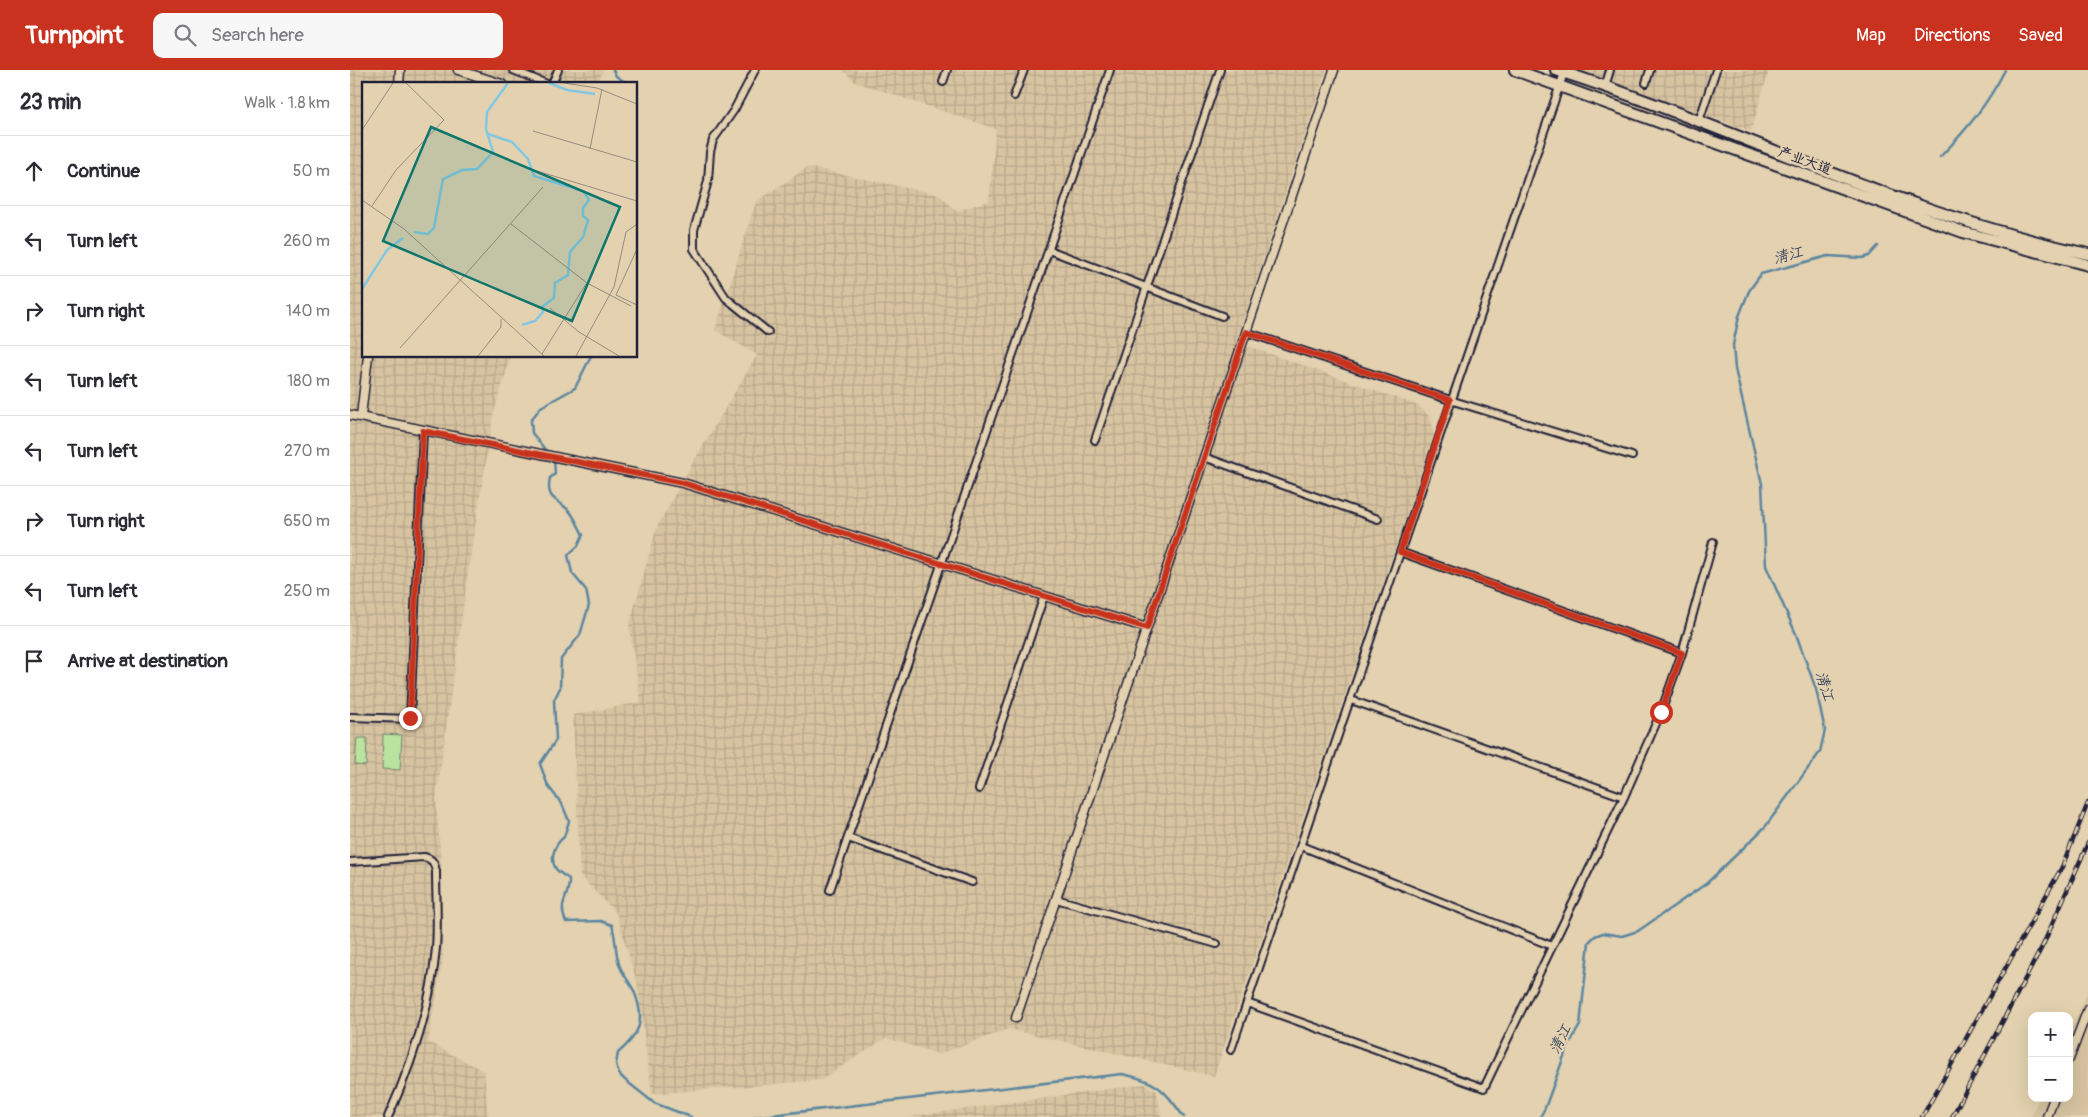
<!DOCTYPE html>
<html lang="en">
<head>
<meta charset="utf-8">
<style>
  body { margin:0; font-family:Pangolin,"LXGW WenKai TC",sans-serif; background:#f7f7f7; color:#2b2b33 }
  .controls { position:absolute; right:15px; bottom:15px; display:grid; overflow:hidden; border-radius:10px; box-shadow:0 5px 20px #0002 }
  .controls button { width:45px; height:45px; display:grid; place-items:center; padding:0; border:0; border-bottom:1px solid #e1e1e2; background:#fff; color:#2b2b33; font:25px sans-serif }
  .stop { position:absolute; width:15px; height:15px; margin:-11px; border:4px solid #c8321e; border-radius:50%; background:#fff }
  .stop.end { background:#c8321e; border-color:#fff; box-shadow:0 1px 5px #0008 }
  .list { margin:0; padding:0; list-style:none }
  h2 { display:flex; justify-content:space-between; align-items:center; height:65px; margin:0; padding:0 20px; font-size:21px }
  h2 small { font-size:16px; font-weight:400; color:#7c7c81 }
  .list li { display:grid; grid-template-columns:32px 1fr auto; gap:15px; align-items:center; box-sizing:border-box; height:70px; padding:0 20px; border-top:1px solid #e1e1e2 }
  .list b { display:block; font-size:19px; white-space:nowrap }
  .list em { font-size:16px; font-style:normal; color:#7c7c81 }
  .icon { flex:none; width:28px; height:28px; fill:none; stroke:currentColor; stroke-width:2; stroke-linecap:round; stroke-linejoin:round }
  .map { position:relative; flex:none; width:1738px; height:1047px; overflow:hidden }
  header { display:flex; align-items:center; gap:30px; box-sizing:border-box; height:70px; padding:0 25px; background:#c8321e; color:#fff }
  header strong { font-size:24px }
  nav { display:flex; gap:28px; margin-inline-start:auto; font-size:18px }
  .search { width:350px; height:45px; background:#f7f7f7; display:flex; align-items:center; gap:12px; box-sizing:border-box; padding:0 18px; border-radius:10px; color:#7c7c81; font-size:19px }
  main { display:flex }
  aside { flex:1; background:#fff }
  .map>svg:first-child { display:block }
  .built { fill:#d7c3a0 }
  .industrial { fill:url(#industrial-grid) }
  .green { fill:#bae39f; stroke:#6e826d }
  .lines { fill:none; stroke-linecap:round; stroke-linejoin:round }
  .stream { stroke:#5c86a0; stroke-width:2.5 }
  .minor-casing { stroke:#22223b; stroke-width:10 }
  .tertiary-casing { stroke:#22223b; stroke-width:11 }
  .primary-casing { stroke:#22223b; stroke-width:14 }
  .minor { stroke:#e3d1af; stroke-width:6 }
  .tertiary { stroke:#e3d1af; stroke-width:8 }
  .primary { stroke:#e3d1af; stroke-width:10 }
  .rail-casing { stroke:#22223b; stroke-width:4.5 }
  .rail { stroke:#e3d1af; stroke-width:2.5; stroke-dasharray:8; stroke-linecap:butt }
  .route { stroke:#c8321e; stroke-width:6 }
  .labels { text-anchor:middle; stroke-width:4.5; stroke-linejoin:round; paint-order:stroke }
  .street-label { font-size:14px; fill:#22223b; stroke:#e3d1af }
  .water-label { font-size:15px; font-style:italic; fill:#35435d; stroke:#e3d1af }
  .inset-river { fill:none; stroke:#82c8e4; stroke-width:2.5 }
  .inset-road { fill:none; stroke:#968b81; stroke-width:1 }
  .view { fill:#0f766e; fill-opacity:0.15; stroke:#0f766e; stroke-width:2.5 }
  .inset-edge { fill:none; stroke:#22223b; stroke-width:2.5 }
</style>
</head>
<body>
<header>
<strong>Turnpoint</strong>
<div class="search"><svg class="icon" aria-label="search" viewBox="0 0 24 24"><circle cx="10" cy="10" r="6"/><path d="M15 15l6 6"/></svg>Search here</div>
<nav><a>Map</a><a>Directions</a><a>Saved</a></nav>
</header>
<main>
<aside>
<h2>23 min<small>Walk · 1.8 km</small></h2>
<ul class="list">
<li><svg class="icon" aria-label="ahead" viewBox="0 0 24 24"><path d="M12 20V5M6 11l6-6 6 6"/></svg><div><b>Continue</b></div><em>50 m</em></li>
<li><svg class="icon" aria-label="left" viewBox="0 0 24 24"><path d="M17 20v-9H6M10 6l-5 5 5 5"/></svg><div><b>Turn left</b></div><em>260 m</em></li>
<li><svg class="icon" aria-label="right" viewBox="0 0 24 24"><path d="M7 20v-9h11M14 6l5 5-5 5"/></svg><div><b>Turn right</b></div><em>140 m</em></li>
<li><svg class="icon" aria-label="left" viewBox="0 0 24 24"><path d="M17 20v-9H6M10 6l-5 5 5 5"/></svg><div><b>Turn left</b></div><em>180 m</em></li>
<li><svg class="icon" aria-label="left" viewBox="0 0 24 24"><path d="M17 20v-9H6M10 6l-5 5 5 5"/></svg><div><b>Turn left</b></div><em>270 m</em></li>
<li><svg class="icon" aria-label="right" viewBox="0 0 24 24"><path d="M7 20v-9h11M14 6l5 5-5 5"/></svg><div><b>Turn right</b></div><em>650 m</em></li>
<li><svg class="icon" aria-label="left" viewBox="0 0 24 24"><path d="M17 20v-9H6M10 6l-5 5 5 5"/></svg><div><b>Turn left</b></div><em>250 m</em></li>
<li><svg class="icon" aria-label="arrive" viewBox="0 0 24 24"><path d="M6 21V4h12l-3 4 3 4H6"/></svg><div><b>Arrive at destination</b></div></li>
</ul>
</aside>
<div class="map">
<svg width="1738" height="1047" viewBox="0 0 1738 1047">
  <defs>
    <pattern id="industrial-grid" width="8" height="8" patternUnits="userSpaceOnUse" patternTransform="scale(1.25)"><rect width="8" height="8" fill="#d7c3a0"/><path d="M0 4h8M4 0v8" fill="none" stroke="#b8a78b"/></pattern>
  </defs>
  <rect width="100%" height="100%" fill="#e3d1af"/>
  <filter id="ink" filterUnits="userSpaceOnUse"><feTurbulence type="fractalNoise" baseFrequency=".02" numOctaves="2"/><feDisplacementMap in="SourceGraphic" scale="10" xChannelSelector="R" yChannelSelector="G"/><feConvolveMatrix kernelMatrix="1 2 1 2 8 2 1 2 1" color-interpolation-filters="sRGB"/></filter>
  <g filter="url(#ink)">
    <!-- built -->
    <path class="built" d="M1738,921V1047H1681L1689,1028H1719V962Z"/>
    <!-- industrial -->
    <path class="industrial" d="M0,0H253L248,14H14V286H161L144,342L122,475L86,730L91,792L93,888L78,972L134,1001L138,1047H0Z
      M493,0H976L886,272L1069,336L1081,348L1084,365L864,1006L659,959L589,984L536,968L471,1010L302,1024L287,912L266,843L230,806L223,645L291,632L279,556L307,457L339,399L407,285L365,260L406,132L458,97L590,125L606,141L639,131L646,59L505,12Z
      M1225,0H1419L1401,61Z
      M795,1014L807,1021L811,1047H557Z"/>
    <!-- green -->
    <path class="green" d="M33,664L52,665L50,700L32,699Z
      M7,668H17L16,696L5,695Z"/>
    <g class="lines">
      <!-- stream -->
      <path class="stream" d="M263,0L266,6L278,14
        M1590,87C1618,58 1637,35 1655,0
        M197,382L182,363L181,350L191,337L225,318L241,286
        M204,390L205,404L200,408C195,432 209,428 221,443C226,450 229,457 233,465L228,476L218,485L222,503L236,520L239,535L230,565L211,589L210,618L204,630L206,670L190,694L198,716L212,734L219,751L214,767C205,774 199,788 206,799C209,803 215,806 219,809C220,828 207,832 216,852L251,851L262,855C266,868 265,881 269,894C272,904 280,912 284,921C296,951 290,964 268,983L266,994L269,1004L275,1010L304,1033L341,1047
        M405,1047L772,1004C808,1011 813,1019 834,1047
        M1190,1047L1195,1038L1217,978L1230,955L1239,872L1245,866L1253,863L1272,866L1288,861L1357,813L1415,757L1470,682L1475,660L1466,619L1446,564L1416,496L1412,414L1385,299L1383,275L1389,246L1399,221L1411,204L1478,186L1512,188L1519,186L1528,176"/>
      <defs>
        <path id="minor" d="M163,0L197,14
          M405,0L384,40L363,70L360,82L358,111L344,160V179L376,228L418,262
          M593,12L597,0
          M1296,13L1300,0
          M202,14L208,0
          M1255,17L1260,0
          M664,26L674,0
          M1349,51L1366,0
          M699,180L872,246
          M896,262L1100,330L1282,386
          M745,370L870,0
          M854,387L1028,449
          M1050,482L1332,583
          M1001,630L1274,727
          M0,647L60,649L73,361
          M629,719L694,526
          M498,768L622,812
          M951,776L1202,876
          M0,792L74,787C83,789 84,793 86,801C86,827 88,853 86,878C81,936 62,994 38,1047
          M480,820L760,0
          M706,829L867,874
          M897,933L1134,1018L1274,727L1311,642L1332,583L1363,472
          M881,980C993,655 1101,328 1214,3"/>
        <path id="tertiary" d="M108,0L152,14
          M49,14L50,0
          M0,345L333,413L797,558
          M11,346L18,286
          M666,948L984,0
          M1719,989L1738,939
          M1697,1047L1704,1028"/>
        <path id="primary" d="M1165,0L1613,162L1738,195
          M1206,0C1385,57 1554,145 1738,184"/>
      </defs>
      <!-- minor casing -->
      <use href="#minor" class="minor-casing"/>
      <!-- tertiary casing -->
      <use href="#tertiary" class="tertiary-casing"/>
      <!-- primary casing -->
      <use href="#primary" class="primary-casing"/>
      <!-- minor -->
      <use href="#minor" class="minor"/>
      <!-- tertiary -->
      <use href="#tertiary" class="tertiary"/>
      <!-- primary -->
      <use href="#primary" class="primary"/>
      <defs>
        <path id="rail" d="M1572,1047L1712,797L1738,733
          M1602,1047L1693,875L1738,773"/>
      </defs>
      <!-- rail casing -->
      <use href="#rail" class="rail-casing"/>
      <!-- rail -->
      <use href="#rail" class="rail"/>
    </g>
  </g>
  <g class="lines" filter="url(#ink)">
    <!-- route -->
    <path class="route" d="M60,648L73,361L333,413L797,558L896,262L1100,330L1050,482L1332,583L1311,642"/>
  </g>
  <g class="labels">
    <!-- street labels -->
    <g class="street-label">
      <text transform="translate(1455 90) rotate(20)" y="5">产业大道</text>
    </g>
    <!-- water labels -->
    <g class="water-label">
      <text transform="translate(1438 185) rotate(-15)" y="5">清江</text>
      <text transform="translate(1475 616) rotate(73)" y="5">清江</text>
      <text transform="translate(1210 969) rotate(-63)" y="5">清江</text>
    </g>
  </g>
  <!-- overview -->
  <g transform="translate(12 12)">
    <rect width="275" height="275" fill="#e3d1af"/>
    <path class="inset-river" d="M187,1L205,8L233,12M126,52L150,60L166,77L172,94L221,109L227,118L221,126V134L226,138L221,155L208,170L206,193L193,201L192,216L180,225L181,230L173,239L160,243M52,150L66,152L72,146L81,97L100,88L115,87L131,70L124,47L125,30L146,1M0,207L25,168L41,156"/>
    <path class="inset-road" d="M202,1L235,6L275,22M0,48L31,1M171,49L275,80M228,67L240,7M175,89L275,119M0,118L42,147L182,274M10,124L34,88L82,38L44,1M149,142L225,201L269,224M275,167L254,213L275,223M188,226L217,250L257,274M38,266L181,105M180,272L224,202M116,274L139,245V237M214,274L252,205L264,150L275,142"/>
    <path class="view" d="M69,45L258,125L210,239L21,159Z"/>
    <rect width="275" height="275" class="inset-edge"/>
  </g>
</svg>
<div class="controls">
<button>+</button>
<button>−</button>
</div>
<div class="stop" style="left:1311px;top:642px"></div>
<div class="stop end" style="left:60px;top:648px"></div>
</div>
</main>
</body>
</html>
